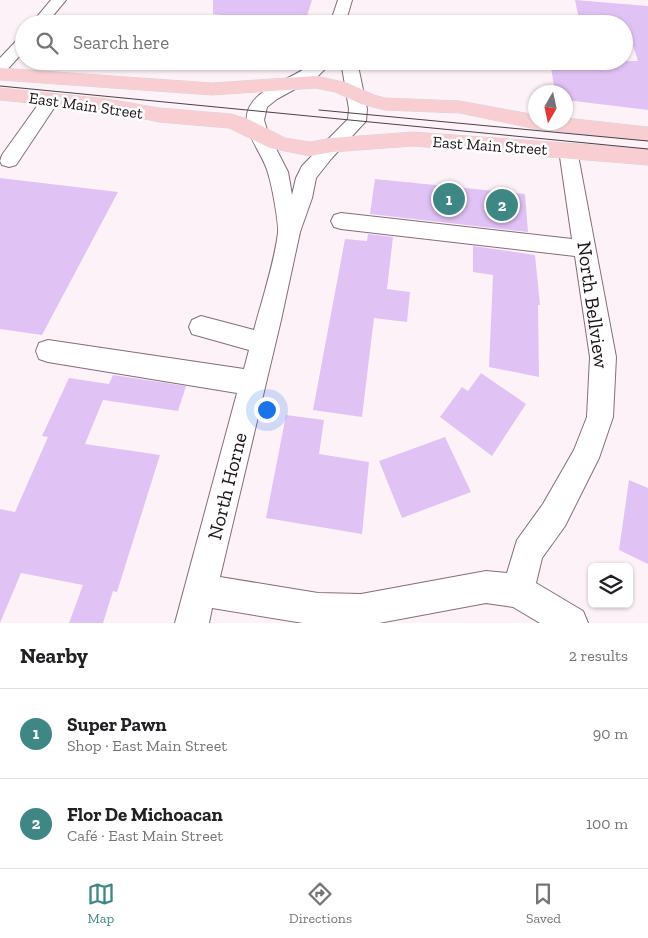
<!DOCTYPE html>
<html lang="en">
<head>
<meta charset="utf-8">
<style>
  body { margin:0; font-family:"Zilla Slab",serif; background:#f2f2f2; color:#202124 }
  .controls { position:absolute; right:15px; bottom:15px; display:grid; overflow:hidden; border-radius:8px; box-shadow:0 1px 4px #0004 }
  .controls button { width:45px; height:45px; display:grid; place-items:center; padding:0; border:0; border-bottom:1px solid #e0e0e0; background:#fff; color:#202124; font:25px sans-serif }
  .compass { position:absolute; left:528px; top:85px; width:45px; height:45px; border-radius:50%; background:#fff; box-shadow:0 1px 4px #0004; rotate:189deg }
  .you { position:absolute; left:266px; top:409px; width:18px; height:18px; margin:-12px; border:4px solid #fff; border-radius:50%; background:#1a73e8; box-shadow:0 0 0 8px #1a73e833 }
  .badge { display:grid; place-items:center; width:32px; height:32px; border-radius:50%; background:#3f8785; color:#fff; font-size:16px; font-weight:700 }
  .pin { position:absolute; translate:-50% -50%; border:2px solid #fff; box-shadow:0 1px 5px #0006 }
  .list { margin:0; padding:0; list-style:none }
  h2 { display:flex; justify-content:space-between; align-items:center; height:65px; margin:0; padding:0 20px; font-size:21px }
  h2 small { font-size:16px; font-weight:400; color:#757577 }
  .list li { display:grid; grid-template-columns:32px 1fr auto; gap:15px; align-items:center; box-sizing:border-box; height:90px; padding:0 20px; border-top:1px solid #e0e0e0 }
  .list b { display:block; font-size:19px; white-space:nowrap }
  .list p { margin:0; font-size:16px; white-space:nowrap; color:#757577 }
  .list em { font-size:16px; font-style:normal; color:#757577 }
  .icon { flex:none; width:28px; height:28px; fill:none; stroke:currentColor; stroke-width:2; stroke-linecap:round; stroke-linejoin:round }
  .map { position:relative; flex:none; width:648px; height:623px; overflow:hidden }
  .search { position:absolute; background:#fff; box-shadow:0 1px 4px #0004; left:15px; right:15px; top:15px; height:55px; display:flex; align-items:center; gap:12px; box-sizing:border-box; padding:0 18px; border-radius:28px; color:#757577; font-size:19px }
  .sheet { height:245px; background:#fff }
  nav { display:flex; justify-content:space-around; align-items:center; box-sizing:border-box; height:70px; border-top:1px solid #e0e0e0; background:#fff; font-size:14px; color:#757577 }
  nav a { display:grid; justify-items:center; gap:2px }
  nav .on { color:#3f8785 }
  .map>svg:first-child { display:block }
  .building { fill:#e1c2f5 }
  .lines { fill:none; stroke-linecap:round; stroke-linejoin:round }
  .minor-casing { stroke:#856c7a; stroke-width:2 }
  .major-casing { stroke:#d6d4d5; stroke-width:1 }
  .minor { fill:#fff; fill-rule:evenodd }
  .major { fill:#f9ced3; fill-rule:evenodd }
  .tram { stroke:#4b4046; stroke-width:1 }
  .labels { text-anchor:middle; stroke-width:5; stroke-linejoin:round; paint-order:stroke }
  .far-street-label { font-size:16px; fill:#1c1218; stroke:#fff }
  .street-label { font-size:20px; fill:#1c1218; stroke:#fff }
</style>
</head>
<body>
<div class="map">
<svg width="648" height="623" viewBox="0 0 648 623">
  <rect width="100%" height="100%" fill="#fef2f9"/>
  <!-- building -->
  <path class="building" d="M213,0H312L305,22L213,14Z
    M575,0L648,6V110L566,100V92H555L551,68L568,70L566,61H638L626,24H580Z
    M0,178L118,192L42,335L0,329Z
    M375,179L525,194L528,232L370,214Z
    M368,234L393,237L387,289L410,292L407,322L374,318L362,417L313,410L345,239L367,241Z
    M473,246L535,255L540,305H538L539,377L489,367L493,275L473,272Z
    M481,373L526,404L492,456L440,417L462,387L468,391Z
    M113,375L186,386L178,411L103,400L85,444L160,455L117,592L113,591L103,623H69L83,585L21,573L0,623V509L15,512L48,437L42,436L69,378L109,384Z
    M286,415L324,420L319,454L369,462L362,534L266,518Z
    M445,437L471,492L402,518L379,461Z
    M629,480L648,488V564L619,550Z"/>
  <g class="lines">
    <defs>
      <path id="minor" d="M51,0H66L46,24H31Z
        M338,0H352L345,24H330Z
        M24,36V51L6,71L0,73V58L19,38Z
        M315,61H333L317,77L277,99L267,107L264,120L268,133L288,172L292,195L296,178L302,166L348,119L349,109L341,61H357L367,109L366,121L331,159L316,178L312,198L300,232L281,320L220,577L318,593L361,594L486,571L507,573L517,540L543,504L574,450L587,417L590,357L575,256L341,229L334,227L331,221L334,215L341,213L572,239L559,150L561,145L568,144L575,145L577,150L616,357L613,417L599,458L565,526L542,558L536,583L583,611L588,623H540L513,607L486,603L379,623H303L212,608L209,623H175L237,393L48,362L39,359L36,351L39,343L48,340L244,369L249,350L192,334L189,327L192,320L201,316L254,330C262,300 274,264 278,233C279,223 272,185 268,173C263,152 235,125 252,103C265,84 298,77 315,61Z
        M51,94L57,95L60,99L16,165L9,167L2,165L0,161L2,155L45,95Z"/>
      <path id="major" d="M0,68L212,83L316,76L348,83L374,95L385,98L460,101L536,115V122H566V118L648,127V141L536,129L460,113L385,110L361,104L335,92L316,88L212,95L0,80Z
        M0,88L108,99L159,108L231,114L250,120L285,138L310,142L332,138L413,132L648,149V165L413,146L332,152L310,156L270,148L229,128L159,122L108,111L0,100Z"/>
    </defs>
    <!-- minor casing -->
    <use href="#minor" class="minor-casing"/>
    <!-- major casing -->
    <use href="#major" class="major-casing"/>
    <!-- minor -->
    <use href="#minor" class="minor"/>
    <!-- major -->
    <use href="#major" class="major"/>
    <!-- tram -->
    <path class="tram" d="M0,86L648,149
      M319,110L648,141"/>
  </g>
  <g class="labels">
    <!-- far-street labels -->
    <g class="far-street-label">
      <text transform="translate(86 105) rotate(8)" y="6">East Main Street</text>
      <text transform="translate(490 145) rotate(4)" y="6">East Main Street</text>
    </g>
    <!-- street labels -->
    <g class="street-label">
      <text transform="translate(593 305) rotate(82)" y="7">North Bellview</text>
      <text transform="translate(227 486) rotate(-76)" y="7">North Horne</text>
    </g>
  </g>
</svg>
<div class="controls">
<button><svg class="icon" aria-label="layers" viewBox="0 0 24 24"><path d="M12 4l9 5-9 5-9-5zM3 14l9 5 9-5"/></svg></button>
</div>
<svg class="compass" viewBox="-18 -18 36 36"><path d="M0-13l5 13h-10z" fill="#e53935"/><path d="M0 13l5-13h-10z" fill="#757577"/></svg>
<div class="you"></div>
<div class="pin badge" style="left:449px;top:199px">1</div>
<div class="pin badge" style="left:502px;top:205px">2</div>
<div class="search"><svg class="icon" aria-label="search" viewBox="0 0 24 24"><circle cx="10" cy="10" r="6"/><path d="M15 15l6 6"/></svg>Search here</div>
</div>
<section class="sheet">
<h2>Nearby<small>2 results</small></h2>
<ul class="list">
<li><span class="badge">1</span><div><b>Super Pawn</b><p>Shop · East Main Street</p></div><em>90 m</em></li>
<li><span class="badge">2</span><div><b>Flor De Michoacan</b><p>Café · East Main Street</p></div><em>100 m</em></li>
</ul>
</section>
<nav>
<a class="on"><svg class="icon" aria-label="map" viewBox="0 0 24 24"><path d="M3 6l6-2 6 2 6-2v14l-6 2-6-2-6 2zM9 4v14M15 6v14"/></svg>Map</a>
<a><svg class="icon" aria-label="directions" viewBox="0 0 24 24"><path d="M12 3l9 9-9 9-9-9zM9 14v-3h6M13 9l2 2-2 2"/></svg>Directions</a>
<a><svg class="icon" aria-label="saved" viewBox="0 0 24 24"><path d="M7 4h10v16l-5-4-5 4z"/></svg>Saved</a>
</nav>
</body>
</html>
